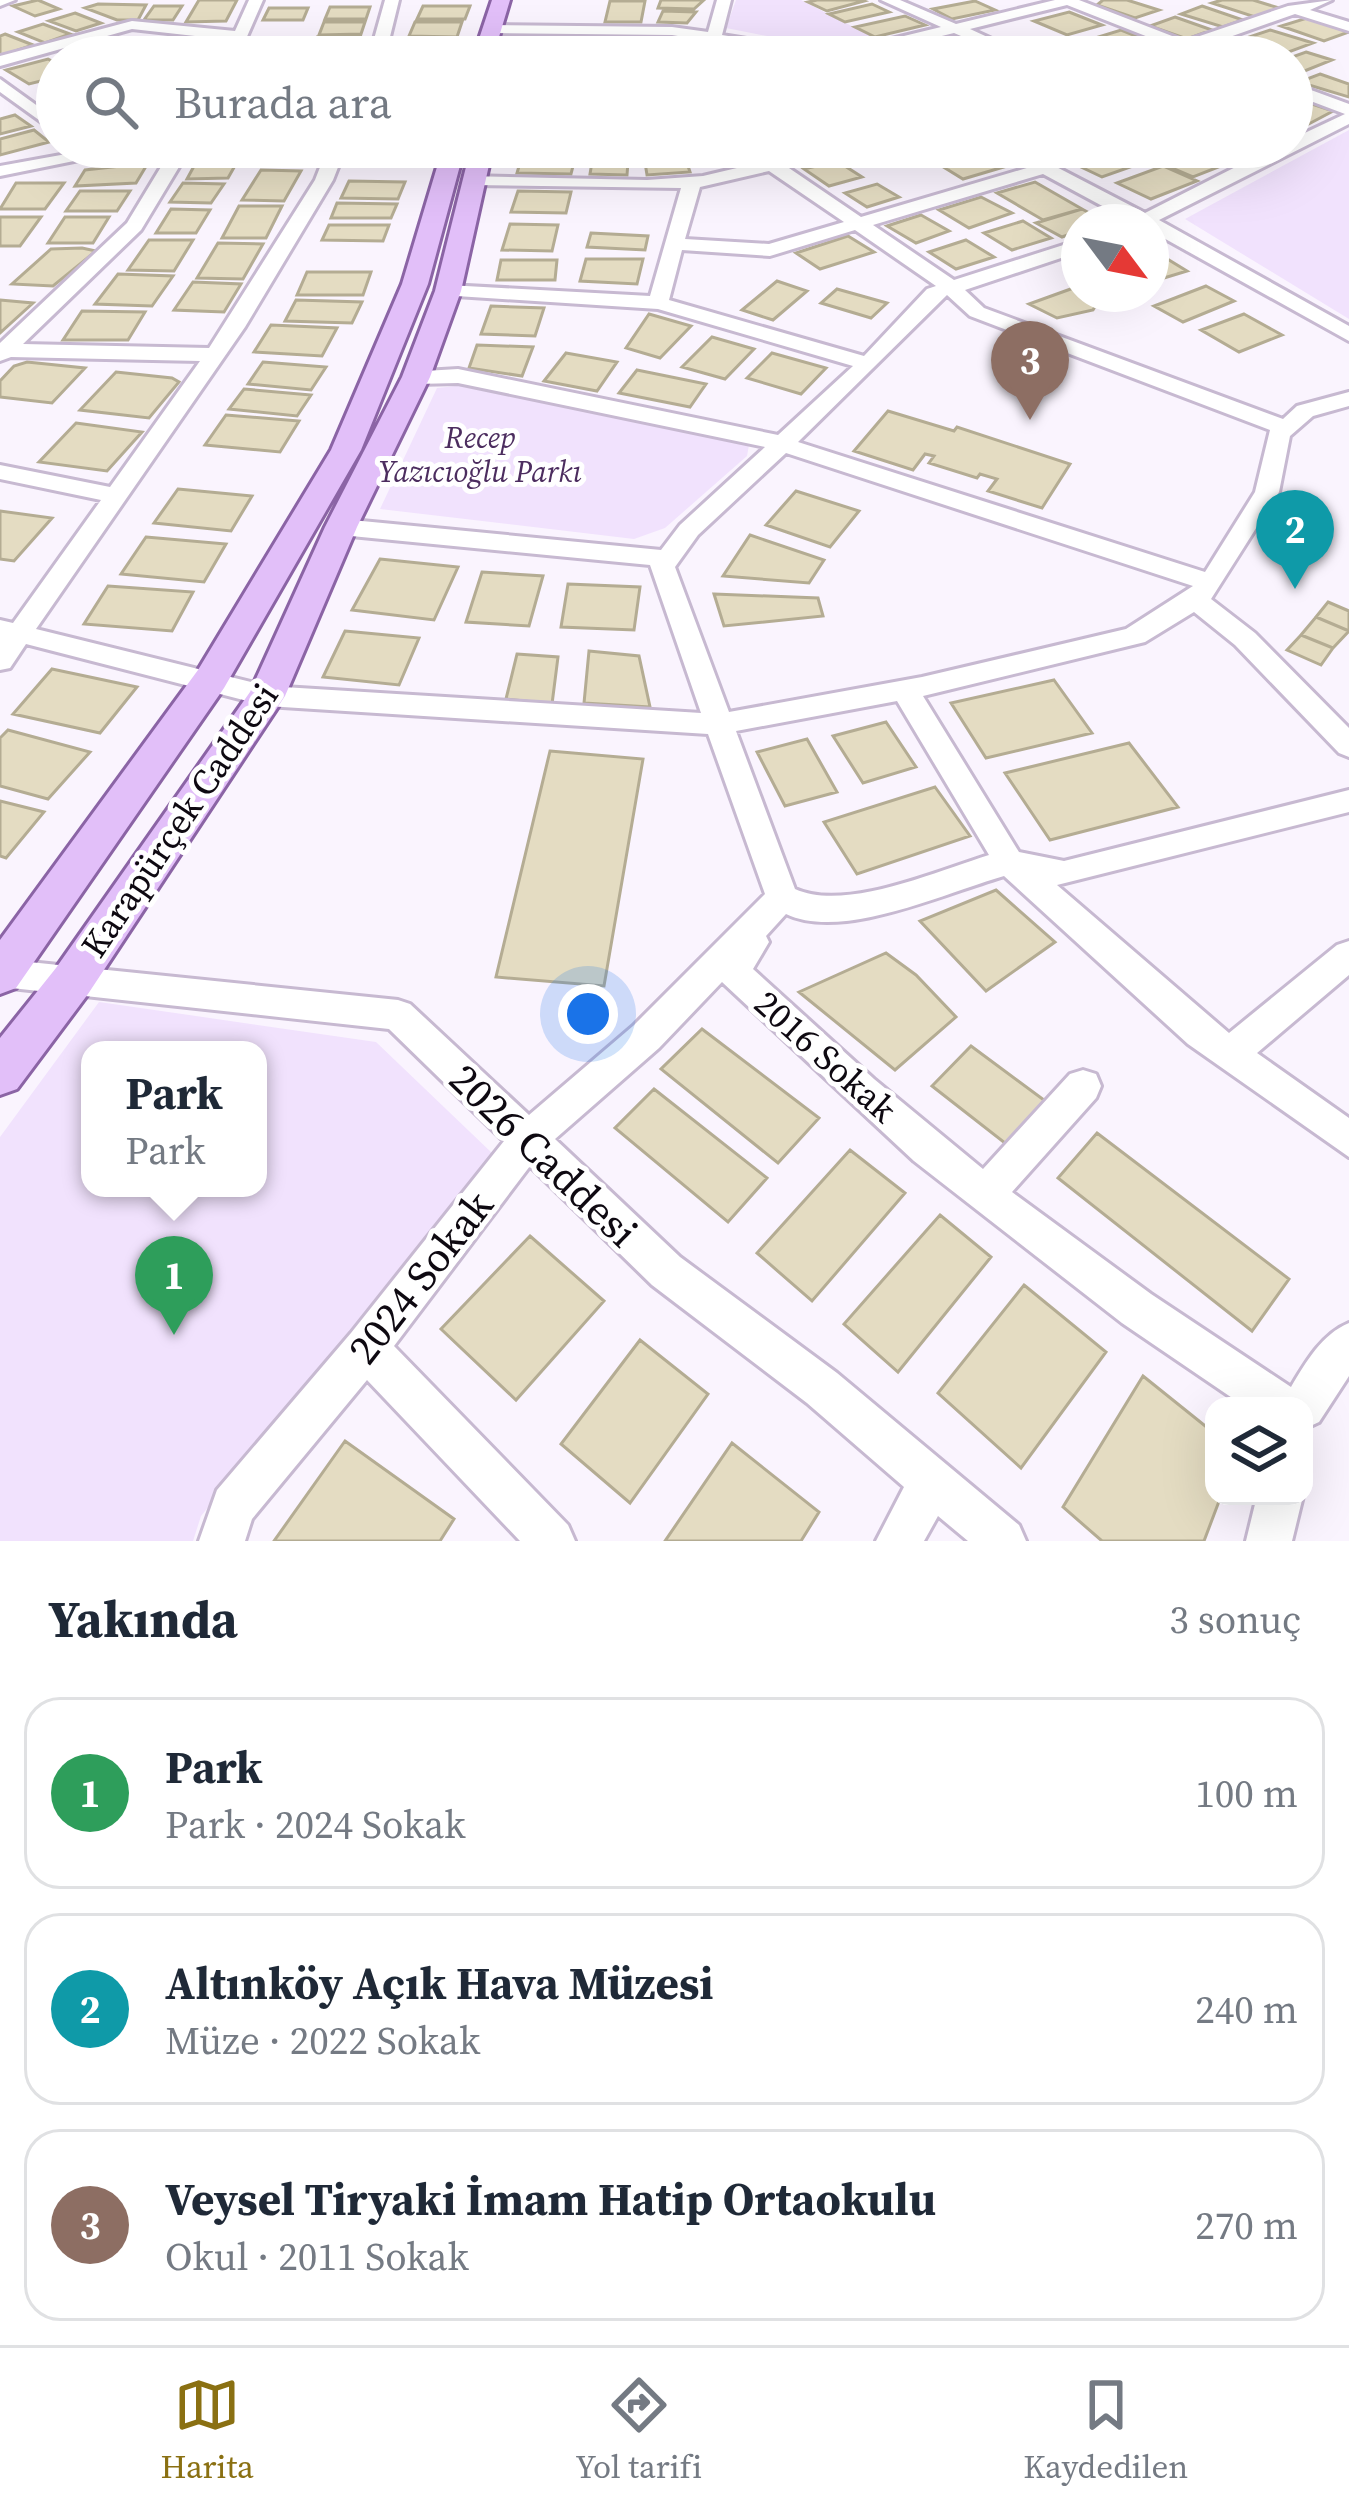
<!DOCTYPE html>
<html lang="tr">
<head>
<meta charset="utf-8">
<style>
  body { margin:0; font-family:"Source Serif 4",serif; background:#f6f6f7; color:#1f2937 }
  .controls { position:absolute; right:36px; bottom:36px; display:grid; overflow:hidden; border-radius:24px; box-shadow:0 12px 48px #0002 }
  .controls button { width:108px; height:108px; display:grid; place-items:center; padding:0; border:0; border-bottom:3px solid #e0e1e3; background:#fff; color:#1f2937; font:60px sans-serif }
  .compass { position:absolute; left:1061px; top:204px; width:108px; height:108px; border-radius:50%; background:#fff; box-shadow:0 12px 48px #0002; rotate:122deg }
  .you { position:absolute; left:588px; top:1014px; width:42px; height:42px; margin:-30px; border:9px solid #fff; border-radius:50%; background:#1a73e8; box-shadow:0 0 0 18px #1a73e833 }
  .badge { display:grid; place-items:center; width:78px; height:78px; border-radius:50%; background:#8a7012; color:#fff; font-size:39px; font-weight:700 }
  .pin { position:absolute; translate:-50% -99px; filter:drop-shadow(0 3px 6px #0008) }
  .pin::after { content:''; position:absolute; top:63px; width:42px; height:36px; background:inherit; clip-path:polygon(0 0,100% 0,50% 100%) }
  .popup { position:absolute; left:81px; top:1041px; width:186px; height:156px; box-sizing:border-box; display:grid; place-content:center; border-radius:24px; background:#fff; filter:drop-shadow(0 3px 9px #0005); font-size:39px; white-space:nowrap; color:#747a83 }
  .popup b { font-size:45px; color:#1f2937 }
  .popup::after { content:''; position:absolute; left:50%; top:100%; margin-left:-24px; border:24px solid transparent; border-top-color:#fff }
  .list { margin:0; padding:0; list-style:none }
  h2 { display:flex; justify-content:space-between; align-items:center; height:156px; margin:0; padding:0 48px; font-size:51px }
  h2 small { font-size:39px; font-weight:400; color:#747a83 }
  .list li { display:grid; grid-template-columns:78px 1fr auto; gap:36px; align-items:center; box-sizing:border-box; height:192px; margin:0 24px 24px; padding:0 24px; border:3px solid #e0e1e3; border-radius:36px }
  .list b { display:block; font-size:45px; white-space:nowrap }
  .list p { margin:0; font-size:39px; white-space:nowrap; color:#747a83 }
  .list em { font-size:39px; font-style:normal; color:#747a83 }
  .icon { flex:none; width:66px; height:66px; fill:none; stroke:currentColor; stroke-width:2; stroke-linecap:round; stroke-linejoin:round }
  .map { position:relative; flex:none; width:1349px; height:1541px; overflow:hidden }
  .search { position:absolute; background:#fff; box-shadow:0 12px 48px #0002; left:36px; right:36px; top:36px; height:132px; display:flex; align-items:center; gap:30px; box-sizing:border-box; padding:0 42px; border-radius:66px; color:#747a83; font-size:45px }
  .sheet { height:804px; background:#fff }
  nav { display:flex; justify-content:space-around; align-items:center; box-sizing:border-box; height:168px; border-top:3px solid #e0e1e3; background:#fff; font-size:33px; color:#747a83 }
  nav a { display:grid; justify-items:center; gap:6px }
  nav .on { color:#8a7012 }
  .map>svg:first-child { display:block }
  .green { fill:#f1e2fd; fill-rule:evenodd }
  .building { fill:#e4dcc2; stroke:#b4ac93; stroke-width:3 }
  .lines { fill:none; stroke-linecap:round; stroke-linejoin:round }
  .minor-casing { stroke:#c7b9d1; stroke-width:6 }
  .major-casing { stroke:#8b64a5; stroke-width:6 }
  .minor { fill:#fff; fill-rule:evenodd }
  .major { fill:#e2bff9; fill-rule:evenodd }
  .labels { text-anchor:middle; stroke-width:10; stroke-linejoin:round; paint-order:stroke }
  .far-park-label { font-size:30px; font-style:italic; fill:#4c2d5f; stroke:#fff }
  .street-label { font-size:36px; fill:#0e0911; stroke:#fff }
  .near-street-label { font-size:42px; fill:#0e0911; stroke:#fff }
</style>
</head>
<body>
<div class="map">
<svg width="1349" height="1541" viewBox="0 0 1349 1541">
  <rect width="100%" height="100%" fill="#faf4fe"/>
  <!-- green -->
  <path class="green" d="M736,0H801L879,40L833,49L726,28Z
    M1349,130V319L1185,219Z
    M466,385L749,445L747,456L665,528L634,539L380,509L437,388Z
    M99,1002L376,1042L493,1154L201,1516L193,1541H0V1137ZM90,1050H258V1188H90Z"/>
  <!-- building -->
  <path class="building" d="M38,0L59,9L35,16L13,6Z
    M199,0H237L226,21L186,22Z
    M704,0L694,9L658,8L661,0Z
    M817,0H861L864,1L827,11L808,2Z
    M1127,0L1159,10L1135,18L1097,5L1103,0Z
    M1222,0H1253L1279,8L1255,17L1212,3Z
    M610,1H645L641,22H605Z
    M975,1L995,10L952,19L933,9Z
    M98,4L146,5L138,20H117L85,8Z
    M872,4L889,12L845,22L829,14Z
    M154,6H182L173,20H144Z
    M423,6H470L465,19H417Z
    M1202,6L1243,20L1223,27L1181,14Z
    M330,7H370L366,19H325Z
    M269,8H308L303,20H263Z
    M663,11L696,12L687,23L658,22Z
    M1069,12L1102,25L1067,35L1034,21Z
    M75,13L101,23L76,31L49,21Z
    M905,16L925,25L875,37L855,27Z
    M1175,17L1212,30L1187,39L1150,26Z
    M1307,18L1349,32L1324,41L1281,26Z
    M324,22H365L361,34L319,35Z
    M415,22H462L457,37L409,36Z
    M43,24L70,34L45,43L18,32Z
    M1121,30L1161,46L1131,55L1092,39Z
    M1270,30L1313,43L1286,53L1246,38Z
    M5,34L33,45L0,56V36Z
    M569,35L591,36L584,48L538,46L544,37Z
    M317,37H360L356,48L311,49Z
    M956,37L981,48L943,57L921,47Z
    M259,38H297L292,49H253Z
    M407,39L456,40L450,55L401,54Z
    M625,41H651V55L623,57Z
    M651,41H699L722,44L704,56L651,55Z
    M1242,41L1275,53L1231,57L1212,50Z
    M1306,52L1332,60L1292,76V57Z
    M48,59L57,64V77L29,84L6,70Z
    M1320,74L1349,84V97L1299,82Z
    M1309,103L1333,111L1305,126L1292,122V112Z
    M15,115L31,126L0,134V119Z
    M34,130L49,142L0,155V139Z
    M264,147H312L306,162L257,165Z
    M358,147H416L412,158H354Z
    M686,147H729L745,158L712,166Z
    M962,147L988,155L954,165L934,155Z
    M1141,147H1194L1161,159L1137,148Z
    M245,148L228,178L187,179L200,155Z
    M665,148L688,166L690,172L647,175L643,150Z
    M1213,148L1239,159L1193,177L1167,166Z
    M594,150H629L627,175L590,174Z
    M1124,151L1147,161L1102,177L1079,166Z
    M988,155L1007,166L963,179L945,168Z
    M522,156L575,158L571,174L517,173Z
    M837,161L862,177L829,186L804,169Z
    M148,163L136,183L75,186L85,170Z
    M1163,166L1197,181L1151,199L1117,183Z
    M261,170L301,171L284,201L242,200Z
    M349,181L405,182L398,199L341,198Z
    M1035,182L1082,209L1043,220L997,193Z
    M16,183H64L45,209H0Z
    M183,183L224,184L211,203L170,202Z
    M877,184L899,197L867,207L845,193Z
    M80,191H130L117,211H66Z
    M518,191L571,192L566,213L511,212Z
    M981,197L1012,213L969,228L939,210Z
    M337,203L397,204L391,218H331Z
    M239,206H282L266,238H222Z
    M171,209L210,210L196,233H156Z
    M1082,209L1106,222H1079V231L1062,237L1036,223Z
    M921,215L949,231L916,243L887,226Z
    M0,217H41L20,246H0Z
    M65,217H109L93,243H48Z
    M1023,221L1051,238L1012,250L984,233Z
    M510,224L558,225L552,251L502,250Z
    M329,225H389L383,241L322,240Z
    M591,233L648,236L645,250L587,247Z
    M848,236L874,252L820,269L796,253Z
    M149,240H193L174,271L128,270Z
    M966,240L994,257L956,269L929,252Z
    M218,243L263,244L243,279L197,278Z
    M82,248L96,251L53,286L12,284L51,249Z
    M1151,249L1187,271L1151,282Z
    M586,259H643L637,284L580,281Z
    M501,260H557L555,280H497Z
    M307,272H371L363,295H297Z
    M118,274L173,276L152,306L95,304Z
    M777,281L807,291L773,320L742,310Z
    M193,282L241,284L224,312L174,310Z
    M1079,286V294L1101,297L1093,310L1057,318L1029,304Z
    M1206,286L1234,301L1183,322L1154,306Z
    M837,289L887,303L871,318L821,303Z
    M0,300L33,303L0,333Z
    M296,300L362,302L352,323L285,321Z
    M491,306L544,308L535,336L481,334Z
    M82,311L145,312L128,340H63Z
    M649,314L691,326L660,358L626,348Z
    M1244,314L1282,335L1239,352L1201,330Z
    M271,325L337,328L322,356L254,352Z
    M712,337L754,349L725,379L682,367Z
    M477,345L533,347L522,376L469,368Z
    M566,353L617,362L597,391L544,381Z
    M772,353L826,368L801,394L747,378Z
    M27,362L85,368L52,403L0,397V381L14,366Z
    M263,362L326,367L311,390L248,384Z
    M637,370L706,384L690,407L619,393Z
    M116,372L172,378L179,382L149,418L80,410Z
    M244,389L311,395L297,416L229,409Z
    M888,411L954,431L957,427L1070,464L1042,508L988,491L997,479L980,474L977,478L929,463L934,456L925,454L913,470L854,451Z
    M226,415L299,421L280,452L205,445Z
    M76,423L142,432L107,471L39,462Z
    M178,489L252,496L231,531L154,523Z
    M796,491L859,511L830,547L766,525Z
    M0,511L52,518L14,561L0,559Z
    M750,535L824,560L809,583L723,576Z
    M146,537L226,544L204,582L121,574Z
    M380,559L458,567L434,620L352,610Z
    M482,572L543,576L529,626L466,622Z
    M568,584L640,587L634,630L561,627Z
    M108,586L193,592L172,631L84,624Z
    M714,594L818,598L823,616L724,626Z
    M1328,602L1349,611V631L1316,617Z
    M1316,617L1349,631L1333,648L1301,635Z
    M345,631L419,638L399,685L323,677Z
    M1301,635L1333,648L1321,665L1287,650Z
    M589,651L639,656L650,707L584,703Z
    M517,654L558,657L552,704L506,699Z
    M52,669L137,687L100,733L13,714Z
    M1054,680L1092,733L986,758L951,703Z
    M886,722L916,767L863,783L833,736Z
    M8,730L90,752L48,799L0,786V738Z
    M807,739L837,792L785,806L757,752Z
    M1129,743L1178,807L1050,840L1005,773Z
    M550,751L643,759L604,986L496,977Z
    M935,787L970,836L857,874L824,822Z
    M0,801L44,812L6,858L0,856Z
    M996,890L1055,942L986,991L920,921Z
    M886,953L916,975L956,1017L895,1070L799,992Z
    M702,1029L819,1118L778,1163L661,1069Z
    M971,1046L1048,1103L1010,1147L932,1086Z
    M654,1089L767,1178L728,1222L615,1128Z
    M1097,1133L1289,1279L1252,1331L1058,1178Z
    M850,1150L905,1193L812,1301L757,1253Z
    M940,1215L991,1257L898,1372L844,1324Z
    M530,1236L604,1301L516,1400L441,1329Z
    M1024,1285L1106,1352L1021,1468L938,1393Z
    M640,1340L708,1394L630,1503L561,1444Z
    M1143,1376L1214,1433V1496H1221L1204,1541H1102L1063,1507Z
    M345,1441L454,1519L440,1541H274Z
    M732,1443L819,1512L801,1541H665Z"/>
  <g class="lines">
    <defs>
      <path id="minor" d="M0,0H15L0,6Z
        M249,0H263L238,57H222L231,40L132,29L0,66V56L132,21L235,31Z
        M385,0H399L385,57H369Z
        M717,0H731L722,35L834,53L941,27L881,0H900L956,24L1055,0H1079L1185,41L1288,6L1332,0L1310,10L1349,22V31L1295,14L1193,50L1143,57L1171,46L1067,5L970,29L1031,57H1010L954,33L856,57H803L672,35L493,33L486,29L493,25L672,27L708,32Z
        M0,79L57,120V133L0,92Z
        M1292,83L1349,104V124L1159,220L1349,326V341L1151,231V222H1132L1043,174L873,225L954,280L1079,240V252L965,290L984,308L1283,419L1297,406L1349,392V406L1313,416L1290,436L1279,492L1211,599L1255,633L1349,728V757L1339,753L1235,645L1194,612L1145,642L923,696L1019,852L1064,861L1349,790V812L1057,885L1229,1033L1337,945L1349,941V975L1257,1053L1349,1118V1157L1188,1044L1004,876C945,893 842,941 786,914L766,936L769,942L753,969L874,1079L983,1169L1070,1074L1083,1070L1096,1074L1101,1086L1096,1098L1012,1192L1151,1294L1291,1387C1306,1362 1322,1334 1349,1323V1376L1319,1422L1304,1429V1406H1244L1122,1323L914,1161L722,982L659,1048L555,1139L680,1257L837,1373L1019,1525L1026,1541H968L938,1516L924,1541H876L904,1487L807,1403L652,1285L530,1166L394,1346L568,1525L575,1541H520L367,1380L252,1519L245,1541H199L217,1490L351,1333L504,1141L389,1029L2,987L0,959L398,1000L410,1004L529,1115L633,1026L765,894L708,734L267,706L26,644L10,668L0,670V620L13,623L101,500L0,479V465L110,487L200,361L11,357L0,361V343L127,223L173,147H191L141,230L23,344L209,348L315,180L328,147H346L333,180L245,327L36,629L267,686L701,713L650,565L341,535L329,527L341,519L661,550L680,525L765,447L458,383L416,384L405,377L408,372L458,369L778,435L853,366L658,309L441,295V287L448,285L650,296L681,188L473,185L464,180L467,176L647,180L703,176L758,163L737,147H757L775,159L824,147H855L786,166L861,217L1030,167L996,147H1018L1145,213L1275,147H1292V139L1345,114L1292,94ZM769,171L844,222L769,244L685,239L700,187ZM855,230L936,286L927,289L864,356L669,300L682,250L770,256ZM947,295L970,316L1270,430L1255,492L1205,572L798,442ZM786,453L1193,586L1126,629L922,677L729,712L675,567L698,535ZM897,701L989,855C937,871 845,912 795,889L736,731Z
        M105,147H143L0,176V166Z
        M1257,1496H1303L1292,1541H1246Z"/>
      <path id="major" d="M492,0H510L493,57H473Z
        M443,147H465L428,284L361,450L224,688L16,988L0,994V940L198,670L331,450L402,284Z
        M471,147H493L461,291L430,377L357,527L285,696L88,994L17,1089L0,1095V1038L56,968L250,692L325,527L402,377L435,291Z"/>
    </defs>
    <!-- minor casing -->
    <use href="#minor" class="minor-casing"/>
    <!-- major casing -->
    <use href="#major" class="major-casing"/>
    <!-- minor -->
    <use href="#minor" class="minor"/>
    <!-- major -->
    <use href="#major" class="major"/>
  </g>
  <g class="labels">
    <!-- far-park labels -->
    <g class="far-park-label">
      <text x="480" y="448">Recep<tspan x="480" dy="34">Yazıcıoğlu Parkı</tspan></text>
    </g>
    <!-- street labels -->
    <g class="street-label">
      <text transform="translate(179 820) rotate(-56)" y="13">Karapürçek Caddesi</text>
      <text transform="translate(826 1056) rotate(42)" y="13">2016 Sokak</text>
    </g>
    <!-- near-street labels -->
    <g class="near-street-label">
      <text transform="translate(544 1155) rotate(44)" y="15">2026 Caddesi</text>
      <text transform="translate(420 1277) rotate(-52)" y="15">2024 Sokak</text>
    </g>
  </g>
</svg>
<div class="controls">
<button><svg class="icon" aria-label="layers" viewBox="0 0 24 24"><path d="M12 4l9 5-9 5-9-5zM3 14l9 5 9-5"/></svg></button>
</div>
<svg class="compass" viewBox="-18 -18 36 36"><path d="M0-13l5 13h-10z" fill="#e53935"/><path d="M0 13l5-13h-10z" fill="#747a83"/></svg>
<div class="you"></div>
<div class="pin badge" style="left:174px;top:1335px;background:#2e9e5b">1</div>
<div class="popup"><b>Park</b>Park</div>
<div class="pin badge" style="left:1295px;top:589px;background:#0f9aa8">2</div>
<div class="pin badge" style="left:1030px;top:420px;background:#8d6e63">3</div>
<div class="search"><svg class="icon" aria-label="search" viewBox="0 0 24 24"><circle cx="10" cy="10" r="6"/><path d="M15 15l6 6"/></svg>Burada ara</div>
</div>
<section class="sheet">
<h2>Yakında<small>3 sonuç</small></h2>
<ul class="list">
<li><span class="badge" style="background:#2e9e5b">1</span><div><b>Park</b><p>Park · 2024 Sokak</p></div><em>100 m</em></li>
<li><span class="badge" style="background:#0f9aa8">2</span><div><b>Altınköy Açık Hava Müzesi</b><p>Müze · 2022 Sokak</p></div><em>240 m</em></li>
<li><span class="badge" style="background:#8d6e63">3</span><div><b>Veysel Tiryaki İmam Hatip Ortaokulu</b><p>Okul · 2011 Sokak</p></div><em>270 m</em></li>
</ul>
</section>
<nav>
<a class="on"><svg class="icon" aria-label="map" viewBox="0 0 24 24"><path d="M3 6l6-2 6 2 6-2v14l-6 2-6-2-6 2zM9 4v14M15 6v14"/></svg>Harita</a>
<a><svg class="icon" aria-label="directions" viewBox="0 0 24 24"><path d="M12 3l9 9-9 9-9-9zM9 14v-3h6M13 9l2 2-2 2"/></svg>Yol tarifi</a>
<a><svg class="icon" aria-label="saved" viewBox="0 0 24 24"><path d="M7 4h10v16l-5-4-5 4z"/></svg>Kaydedilen</a>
</nav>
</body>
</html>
